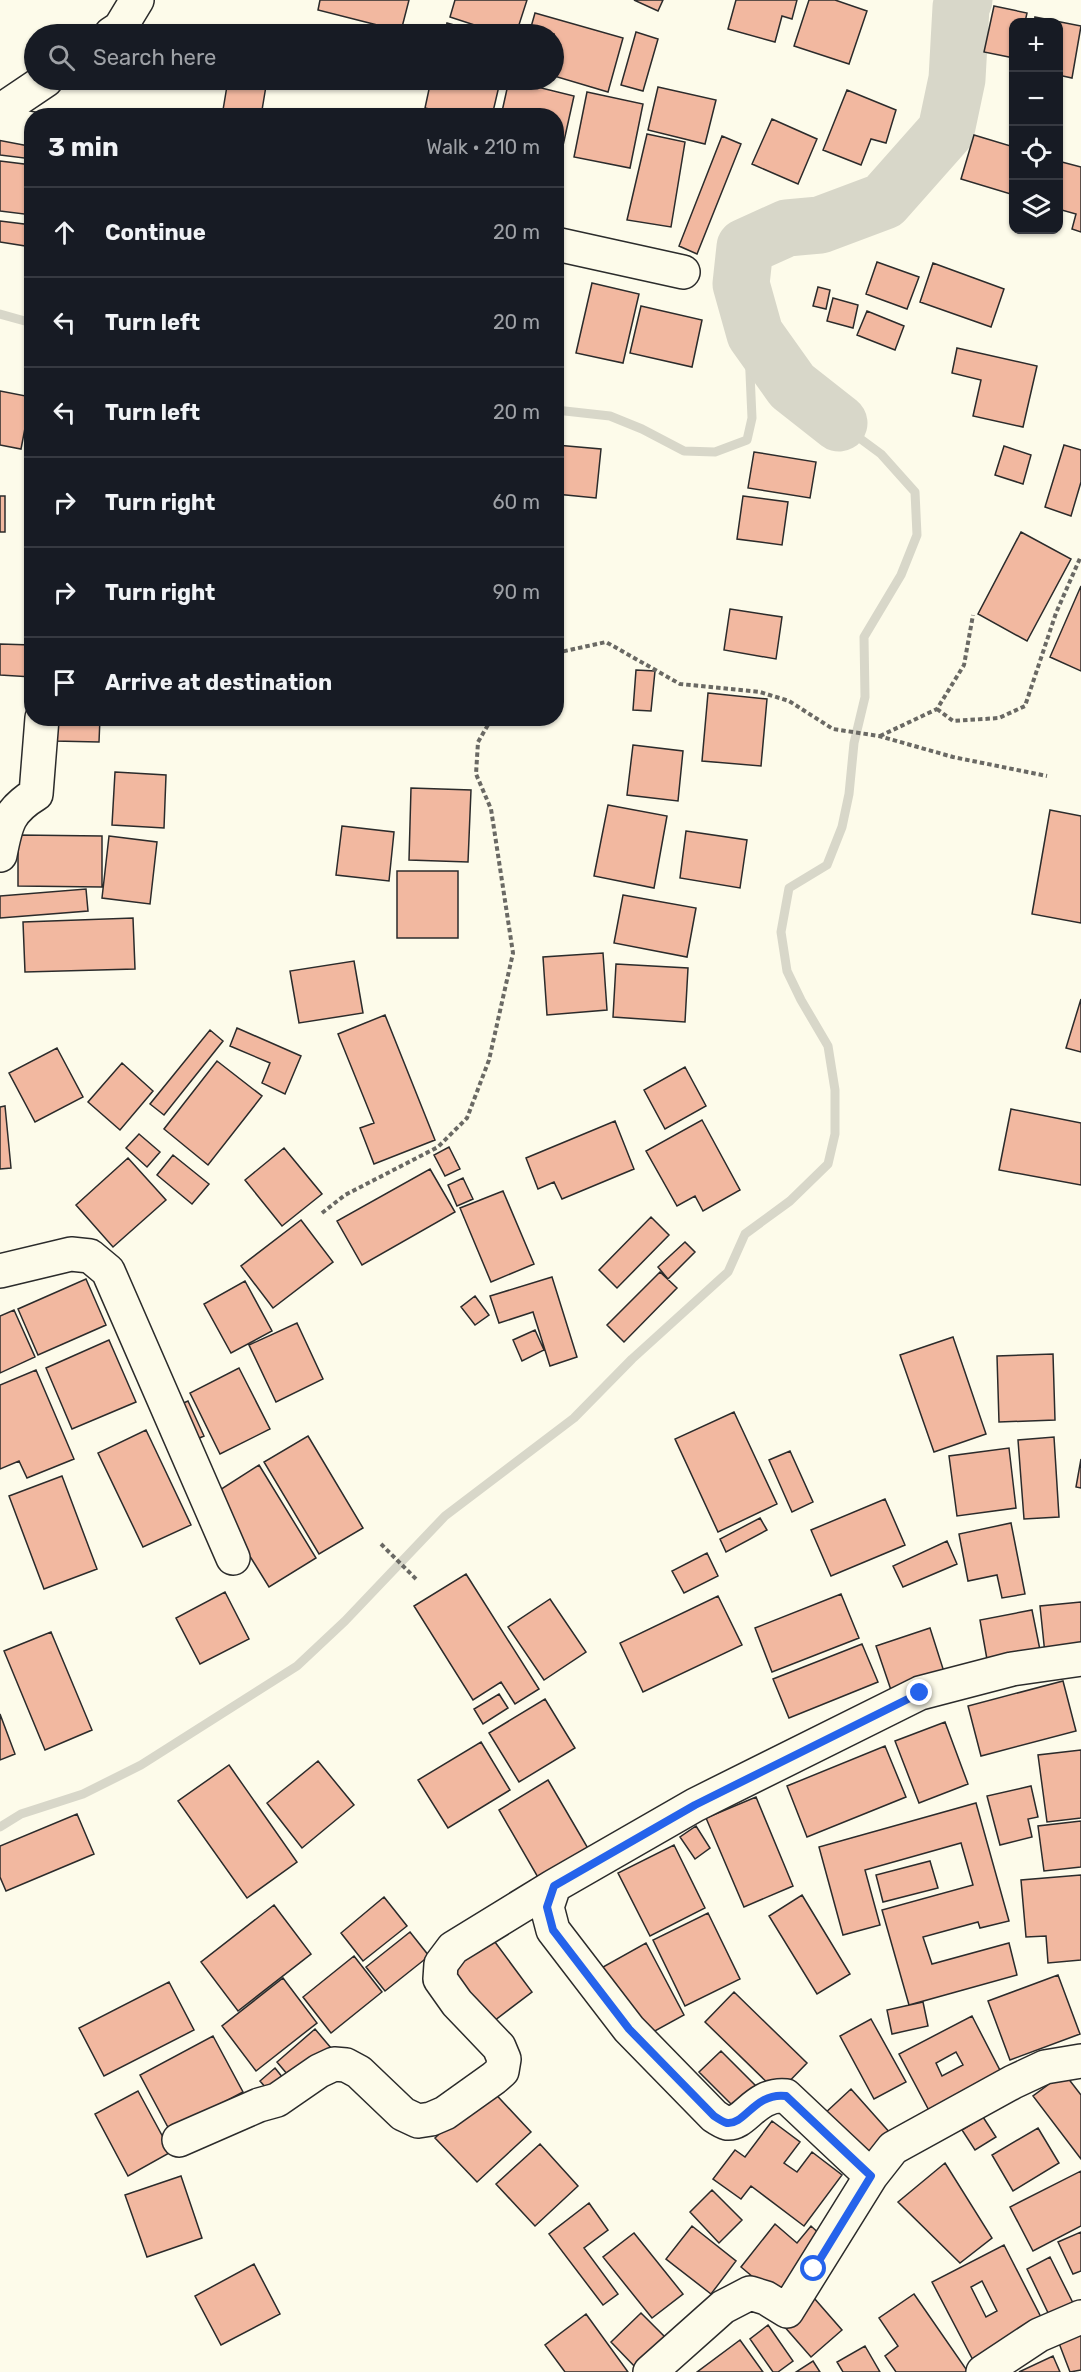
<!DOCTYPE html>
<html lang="en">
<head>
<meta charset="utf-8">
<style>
  body { margin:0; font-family:Rubik,sans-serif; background:#242831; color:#f1f3f6 }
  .controls { position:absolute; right:18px; top:18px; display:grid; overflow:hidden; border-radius:12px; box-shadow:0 2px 4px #0004 }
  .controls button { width:54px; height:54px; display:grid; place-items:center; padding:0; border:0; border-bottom:2px solid #363941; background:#171b24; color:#f1f3f6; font:30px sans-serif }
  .stop { position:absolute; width:18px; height:18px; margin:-14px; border:4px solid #2563eb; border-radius:50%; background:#fff }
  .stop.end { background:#2563eb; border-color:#fff; box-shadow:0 2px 6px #0008 }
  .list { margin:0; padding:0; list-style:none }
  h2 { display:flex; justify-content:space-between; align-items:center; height:78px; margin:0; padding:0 24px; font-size:26px }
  h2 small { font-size:20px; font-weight:400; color:#9ea1a6 }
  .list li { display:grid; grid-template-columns:39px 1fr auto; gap:18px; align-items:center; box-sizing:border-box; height:90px; padding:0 24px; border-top:2px solid #363941 }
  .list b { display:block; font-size:22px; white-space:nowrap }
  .list em { font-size:20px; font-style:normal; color:#9ea1a6 }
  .icon { flex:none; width:33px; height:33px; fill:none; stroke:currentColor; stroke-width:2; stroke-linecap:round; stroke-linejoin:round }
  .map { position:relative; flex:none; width:1081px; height:2372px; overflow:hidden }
  .search { position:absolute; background:#171b24; box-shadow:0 2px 4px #0004; left:24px; top:24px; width:540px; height:66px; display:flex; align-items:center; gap:15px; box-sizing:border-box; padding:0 21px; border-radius:33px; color:#9ea1a6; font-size:22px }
  .panel { position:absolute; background:#171b24; box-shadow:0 2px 4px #0004; left:24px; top:108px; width:540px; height:618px; border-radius:24px }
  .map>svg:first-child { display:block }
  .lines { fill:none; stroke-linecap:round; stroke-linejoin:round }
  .stream { stroke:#d8d7c9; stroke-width:9 }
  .river { stroke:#d8d7c9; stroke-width:57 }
  .building { fill:#f2b8a0; stroke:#2b2b2b; stroke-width:1.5; fill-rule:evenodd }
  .minor-casing { stroke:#2b2b2b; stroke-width:36 }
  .path { stroke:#6a6964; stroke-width:4; stroke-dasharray:4.5 3; stroke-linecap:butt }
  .minor { stroke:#fdfbea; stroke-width:33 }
  .route { stroke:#2563eb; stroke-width:8 }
</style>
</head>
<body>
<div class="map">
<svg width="1081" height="2372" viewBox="0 0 1081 2372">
  <rect width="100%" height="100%" fill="#fdfbea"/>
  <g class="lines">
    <!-- stream -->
    <path class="stream" d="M0,314L32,323
      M556,410L610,416L642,429L684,451L715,452L747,440L752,418L747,306
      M0,1827L21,1814L83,1794L141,1765L297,1666L345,1621L445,1516L574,1418L632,1359L728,1272L745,1234L790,1201L828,1164L835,1134V1090L828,1046L801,1000L787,971L781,932L789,888L827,865L842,827L849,794L854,743L865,697L864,637L901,575L917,535L915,492L881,454L839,423"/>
    <!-- river -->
    <path class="river" d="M839,423L792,386L755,334L741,284L745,247L787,228L820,225L884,201L946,131L957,79L961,7L964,0"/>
  </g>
  <!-- building -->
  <path class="building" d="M320,0H409L401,31L318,10Z
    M455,0H527L516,34H502L450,17Z
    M634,0H663L658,11Z
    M736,0H797L792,19L782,16L775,42L728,29Z
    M809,0H835L867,11L849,64L794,46Z
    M994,6L1027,13L1025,22H1014V58L984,52Z
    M535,13L623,38L608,92L554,76V34H529Z
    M1035,17L1081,26L1072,78L1058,75V22H1034Z
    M447,23L486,34H444Z
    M636,32L658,39L643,91L621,85Z
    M228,80H267L261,116H222Z
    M431,80H475L499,86L492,116H457L425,108Z
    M509,80L574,96L560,159L556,158V116H501Z
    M658,87L716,100L705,144L648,130Z
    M847,90L896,110L886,143L871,139L861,165L823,150Z
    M587,92L643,104L630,168L574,157Z
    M772,119L817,139L798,184L752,164Z
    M647,134L685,142L671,227L627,220Z
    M974,135L1014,147V195L961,179Z
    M722,136L741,144L697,254L679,246Z
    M0,138L32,142V159L0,155Z
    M0,161L32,165V215L0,211Z
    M1058,161L1081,167V232L1072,229L1076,214L1058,209Z
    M0,221L32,225V247L0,242Z
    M877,262L919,277L907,309L866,294Z
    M933,263L1004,289L991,327L920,302Z
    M592,283L639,294L623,363L576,353Z
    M818,287L830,290L826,309L813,306Z
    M833,298L858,305L853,328L827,321Z
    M641,306L702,320L692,367L630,353Z
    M867,311L904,326L895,350L857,335Z
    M957,348L1037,366L1023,427L973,416L981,380L952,373Z
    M0,391L31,397L21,449L0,445Z
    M556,445L601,449L596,498L556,494Z
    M1064,445L1081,450V482L1071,516L1045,507Z
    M1004,446L1031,455L1023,484L995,475Z
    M754,452L816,462L810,498L748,488Z
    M0,496H5V532H0Z
    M743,496L788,502L782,545L737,539Z
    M1021,532L1071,559L1027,641L978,614Z
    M1081,586V671L1050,657Z
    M730,609L782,617L776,659L724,650Z
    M0,644L32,645V677L0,675Z
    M636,670L655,671L651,711L633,710Z
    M708,693L767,699L761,766L702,761Z
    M54,718H100L99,742L54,741Z
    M633,745L683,751L678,801L627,795Z
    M115,772L166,775L164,828L112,825Z
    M411,788L471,790L468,862L409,860Z
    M608,805L667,816L654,888L594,876Z
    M1050,810L1081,816V923L1032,914Z
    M342,826L394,832L389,881L336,875Z
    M686,831L747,840L740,888L680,878Z
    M18,835L102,836V887L18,886Z
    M109,836L157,842L150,904L102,898Z
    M397,871H458V938H397Z
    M86,889L88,911L0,918V896Z
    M623,895L696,908L687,957L614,943Z
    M133,918L135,969L25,972L23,922Z
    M603,953L607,1010L547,1015L543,957Z
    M354,961L363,1013L299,1023L290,971Z
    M616,964L688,968L685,1022L613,1017Z
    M1081,999V1052L1066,1048Z
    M385,1015L435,1140L374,1164L360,1128L374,1123L338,1034Z
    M237,1028L301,1056L285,1094L262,1083L270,1063L230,1046Z
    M210,1030L223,1041L164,1115L150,1104Z
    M57,1048L83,1097L35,1122L9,1073Z
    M217,1061L262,1096L208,1165L164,1129Z
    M122,1063L153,1091L120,1130L88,1102Z
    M685,1067L706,1106L665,1129L644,1090Z
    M5,1106L11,1168L0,1169V1107Z
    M1011,1109L1081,1123V1185L999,1170Z
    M702,1120L740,1190L703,1211L695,1196L677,1206L646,1151Z
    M615,1121L634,1169L562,1199L554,1182L538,1189L526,1158Z
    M139,1134L160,1152L147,1167L126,1148Z
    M449,1147L460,1169L445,1176L434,1155Z
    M284,1148L322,1194L282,1226L245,1180Z
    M173,1155L209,1184L192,1204L157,1175Z
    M128,1158L166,1200L113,1247L76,1205Z
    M430,1169L455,1212L362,1265L337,1221Z
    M463,1178L473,1199L457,1206L448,1185Z
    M503,1191L534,1264L491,1282L460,1208Z
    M651,1217L669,1235L617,1288L599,1270Z
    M301,1220L333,1262L273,1308L241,1266Z
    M685,1242L695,1252L668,1279L658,1267Z
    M660,1272L677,1288L624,1342L607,1325Z
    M552,1277L577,1357L550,1366L533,1312L499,1323L490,1296Z
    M86,1279L106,1325L38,1355L18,1309Z
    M245,1281L272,1331L231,1353L204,1304Z
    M475,1296L489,1315L475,1325L461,1307Z
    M14,1310L35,1357L0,1373V1316Z
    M297,1323L323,1379L276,1402L249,1345Z
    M535,1330L544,1350L522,1361L513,1340Z
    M953,1337L986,1434L934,1452L900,1355Z
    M109,1340L136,1402L72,1429L46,1368Z
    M1053,1354L1055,1420L999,1422L997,1356Z
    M239,1368L270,1429L220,1454L190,1393Z
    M36,1370L74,1459L27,1478L19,1461L0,1469V1385Z
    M188,1401L204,1436L188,1443L172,1408Z
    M734,1412L777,1504L718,1532L675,1439Z
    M146,1430L191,1525L143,1547L98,1453Z
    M308,1436L363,1528L319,1554L264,1462Z
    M1054,1437L1059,1517L1024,1519L1018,1440Z
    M1009,1448L1016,1508L957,1516L949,1456Z
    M790,1451L813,1502L792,1512L769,1460Z
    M1081,1459V1488L1076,1487Z
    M259,1465L316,1558L269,1587L212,1495Z
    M62,1476L97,1569L44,1589L9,1496Z
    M885,1499L905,1545L831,1576L811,1530Z
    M760,1518L767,1530L726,1552L720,1539Z
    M1011,1523L1025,1594L1002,1598L997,1575L968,1581L959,1534Z
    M947,1541L957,1564L903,1587L893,1566Z
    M707,1553L718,1576L684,1593L672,1571Z
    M466,1574L539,1689L515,1704L501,1682L473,1700L414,1606Z
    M225,1592L249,1639L200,1664L176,1618Z
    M841,1594L859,1638L772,1672L755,1628Z
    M718,1596L742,1645L643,1692L620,1643Z
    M550,1599L586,1652L544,1680L508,1627Z
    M1081,1602V1651L1045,1654L1040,1606Z
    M1032,1610L1041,1655L988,1665L980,1620Z
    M930,1628L945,1675L892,1693L876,1646Z
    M51,1632L92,1730L45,1750L4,1651Z
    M862,1644L878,1682L789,1718L773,1679Z
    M1063,1681L1076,1731L981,1756L968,1706Z
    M499,1694L508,1708L483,1724L474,1709Z
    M545,1699L575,1748L519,1782L489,1733Z
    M0,1714L15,1754L0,1760Z
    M945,1722L968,1784L919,1803L895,1741Z
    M481,1742L510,1790L448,1828L418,1780Z
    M885,1746L906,1797L807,1837L787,1786Z
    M1081,1750V1818L1047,1822L1038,1755Z
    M318,1761L354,1805L302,1848L267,1803Z
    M229,1765L297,1862L247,1898L178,1801Z
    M548,1780L593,1857L543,1886L499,1810Z
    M1031,1786L1038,1817L1028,1819L1032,1837L1000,1845L987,1796Z
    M756,1797L793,1886L744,1907L706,1818Z
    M976,1803L1009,1921L980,1928L978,1922L923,1937L932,1964L1009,1943L1017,1975L909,2005L882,1910L973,1885L961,1843L865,1870L880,1925L843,1935L819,1847Z
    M77,1814L94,1854L6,1891L0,1877V1846Z
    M1081,1821V1867L1044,1871L1038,1826Z
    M696,1826L710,1848L695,1859L680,1837Z
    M674,1845L705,1908L650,1936L618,1873Z
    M930,1861L938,1888L883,1902L876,1875Z
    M1081,1875V1960L1048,1963L1046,1936L1026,1937L1021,1880Z
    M802,1895L850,1974L817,1994L769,1916Z
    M384,1897L407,1926L363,1961L341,1933Z
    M274,1905L311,1954L238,2011L201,1962Z
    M708,1913L740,1979L685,2006L653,1940Z
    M410,1932L429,1956L385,1991L366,1967Z
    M489,1934L532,1992L490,2024L446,1966Z
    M646,1943L684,2015L642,2038L603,1967Z
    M354,1956L382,1992L331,2033L303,1997Z
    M1058,1975L1080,2034L1010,2060L988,2001Z
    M283,1978L317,2023L256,2071L222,2026Z
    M169,1982L194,2030L104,2076L79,2028Z
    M734,1992L807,2063L778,2093L705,2022Z
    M923,2002L928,2026L892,2034L887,2010Z
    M972,2016L1005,2080L933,2118L899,2054ZM956,2052L963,2065L942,2076L936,2063Z
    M871,2019L906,2082L874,2099L840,2036Z
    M315,2029L331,2048L293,2081L277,2062Z
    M213,2036L243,2092L170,2131L140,2075Z
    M721,2051L760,2090L739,2112L699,2072Z
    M275,2068L287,2083L272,2095L260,2081Z
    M1064,2073L1081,2095V2159L1033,2096Z
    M488,2086L531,2132L477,2182L435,2138Z
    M851,2089L891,2134L864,2159L823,2115Z
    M138,2091L171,2152L128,2176L95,2114Z
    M983,2117L996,2137L975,2150L962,2130Z
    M772,2121L800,2142L784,2163L797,2172L812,2152L842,2175L804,2226L751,2186L741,2199L713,2179L735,2150L745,2157Z
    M1038,2128L1059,2163L1013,2191L992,2155Z
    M540,2144L578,2186L535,2226L496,2184Z
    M945,2163L992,2238L960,2263L898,2202Z
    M1081,2171V2226L1033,2251L1010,2207Z
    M181,2176L202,2238L147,2257L125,2195Z
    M712,2190L742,2220L719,2243L690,2212Z
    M589,2203L608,2230L584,2248L618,2294L603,2305L549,2234Z
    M775,2224L797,2243L811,2226L824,2238L777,2297L741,2267Z
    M692,2226L736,2261L711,2294L666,2259Z
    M1081,2232V2271L1073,2274L1058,2242Z
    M634,2233L683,2294L652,2318L603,2257Z
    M1004,2245L1045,2325L974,2362L932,2282ZM982,2281L997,2311L986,2317L971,2287Z
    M1050,2257L1075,2307L1051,2319L1027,2269Z
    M254,2264L280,2314L221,2345L195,2296Z
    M914,2294L968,2372H896L885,2356L898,2346L879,2318Z
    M814,2298L842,2330L811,2357L783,2325Z
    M641,2313L669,2341L639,2371L611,2342Z
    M586,2314L628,2372H565L545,2345Z
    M768,2325L793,2361L778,2372H773L750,2339Z
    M1081,2329V2370L1070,2372L1057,2338Z
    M740,2340L763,2372H697Z
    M865,2346L880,2372H843L837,2362Z
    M1053,2356L1060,2372H1019Z
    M813,2361L820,2372H796Z"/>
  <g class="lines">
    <defs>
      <path id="minor" d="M111,34L120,28L137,0
        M0,111L46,80
        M0,123L32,129
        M556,244L683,272
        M0,855C6,824 8,811 36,794L42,718
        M0,1271L71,1254L90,1256L108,1271L233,1558
        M554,1886L547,1907L553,1930L629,2029L714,2116C717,2118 723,2122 727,2123C745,2125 755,2093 786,2096L871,2176
        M179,2140L259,2105L277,2100L319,2071L334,2064L346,2065L359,2072L403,2114L418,2121L431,2119L445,2113L494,2078L502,2071L504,2059L499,2047L457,2003L440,1979L441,1964L453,1948L554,1886L695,1805L920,1693L1012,1669L1081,1659
        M650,2372L723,2307L750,2293L766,2298L787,2311L871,2176L893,2148L1013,2082L1045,2067L1081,2061
        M983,2372L1039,2335L1081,2317"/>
    </defs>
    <!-- minor casing -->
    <use href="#minor" class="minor-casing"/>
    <!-- path -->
    <path class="path" d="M556,653L606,642L680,684L760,692L789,701L833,729L879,736L953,757L1047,776
      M937,709L953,721L999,718L1025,706L1056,613L1081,556
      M880,736L937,709L964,665L973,615
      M322,1213L345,1195L438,1147L467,1118L489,1060L513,953L491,809L476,774L478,742L492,718
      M381,1544L416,1579"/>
    <!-- minor -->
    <use href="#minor" class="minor"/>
  </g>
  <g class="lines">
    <!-- route -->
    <path class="route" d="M814,2269L871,2176L786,2096C755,2092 745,2125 727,2123C723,2122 717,2118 714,2116L629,2029L553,1930L547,1907L554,1886L695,1805L920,1693"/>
  </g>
</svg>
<div class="controls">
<button>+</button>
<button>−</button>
<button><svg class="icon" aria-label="locate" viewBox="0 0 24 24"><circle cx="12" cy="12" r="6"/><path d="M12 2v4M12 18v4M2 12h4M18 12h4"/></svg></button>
<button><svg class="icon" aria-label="layers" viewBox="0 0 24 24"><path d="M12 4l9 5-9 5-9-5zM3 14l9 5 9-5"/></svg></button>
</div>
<div class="stop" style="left:814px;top:2269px"></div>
<div class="stop end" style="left:920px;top:1693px"></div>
<div class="search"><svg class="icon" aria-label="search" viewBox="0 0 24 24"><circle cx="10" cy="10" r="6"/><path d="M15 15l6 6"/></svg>Search here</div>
<section class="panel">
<h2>3 min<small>Walk · 210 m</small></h2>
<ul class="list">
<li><svg class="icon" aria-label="ahead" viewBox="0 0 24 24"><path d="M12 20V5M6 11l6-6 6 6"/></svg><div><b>Continue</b></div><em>20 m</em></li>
<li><svg class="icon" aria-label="left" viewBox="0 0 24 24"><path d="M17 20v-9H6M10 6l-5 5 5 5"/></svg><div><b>Turn left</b></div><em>20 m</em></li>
<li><svg class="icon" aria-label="left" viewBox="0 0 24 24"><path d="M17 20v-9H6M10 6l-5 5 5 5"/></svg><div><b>Turn left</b></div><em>20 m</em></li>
<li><svg class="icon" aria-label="right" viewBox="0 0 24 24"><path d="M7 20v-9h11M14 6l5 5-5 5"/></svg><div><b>Turn right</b></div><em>60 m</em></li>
<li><svg class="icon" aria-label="right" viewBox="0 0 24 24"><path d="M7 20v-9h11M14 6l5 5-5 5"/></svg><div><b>Turn right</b></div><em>90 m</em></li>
<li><svg class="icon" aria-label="arrive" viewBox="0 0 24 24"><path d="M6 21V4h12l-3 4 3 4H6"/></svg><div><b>Arrive at destination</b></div></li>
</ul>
</section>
</div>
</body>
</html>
